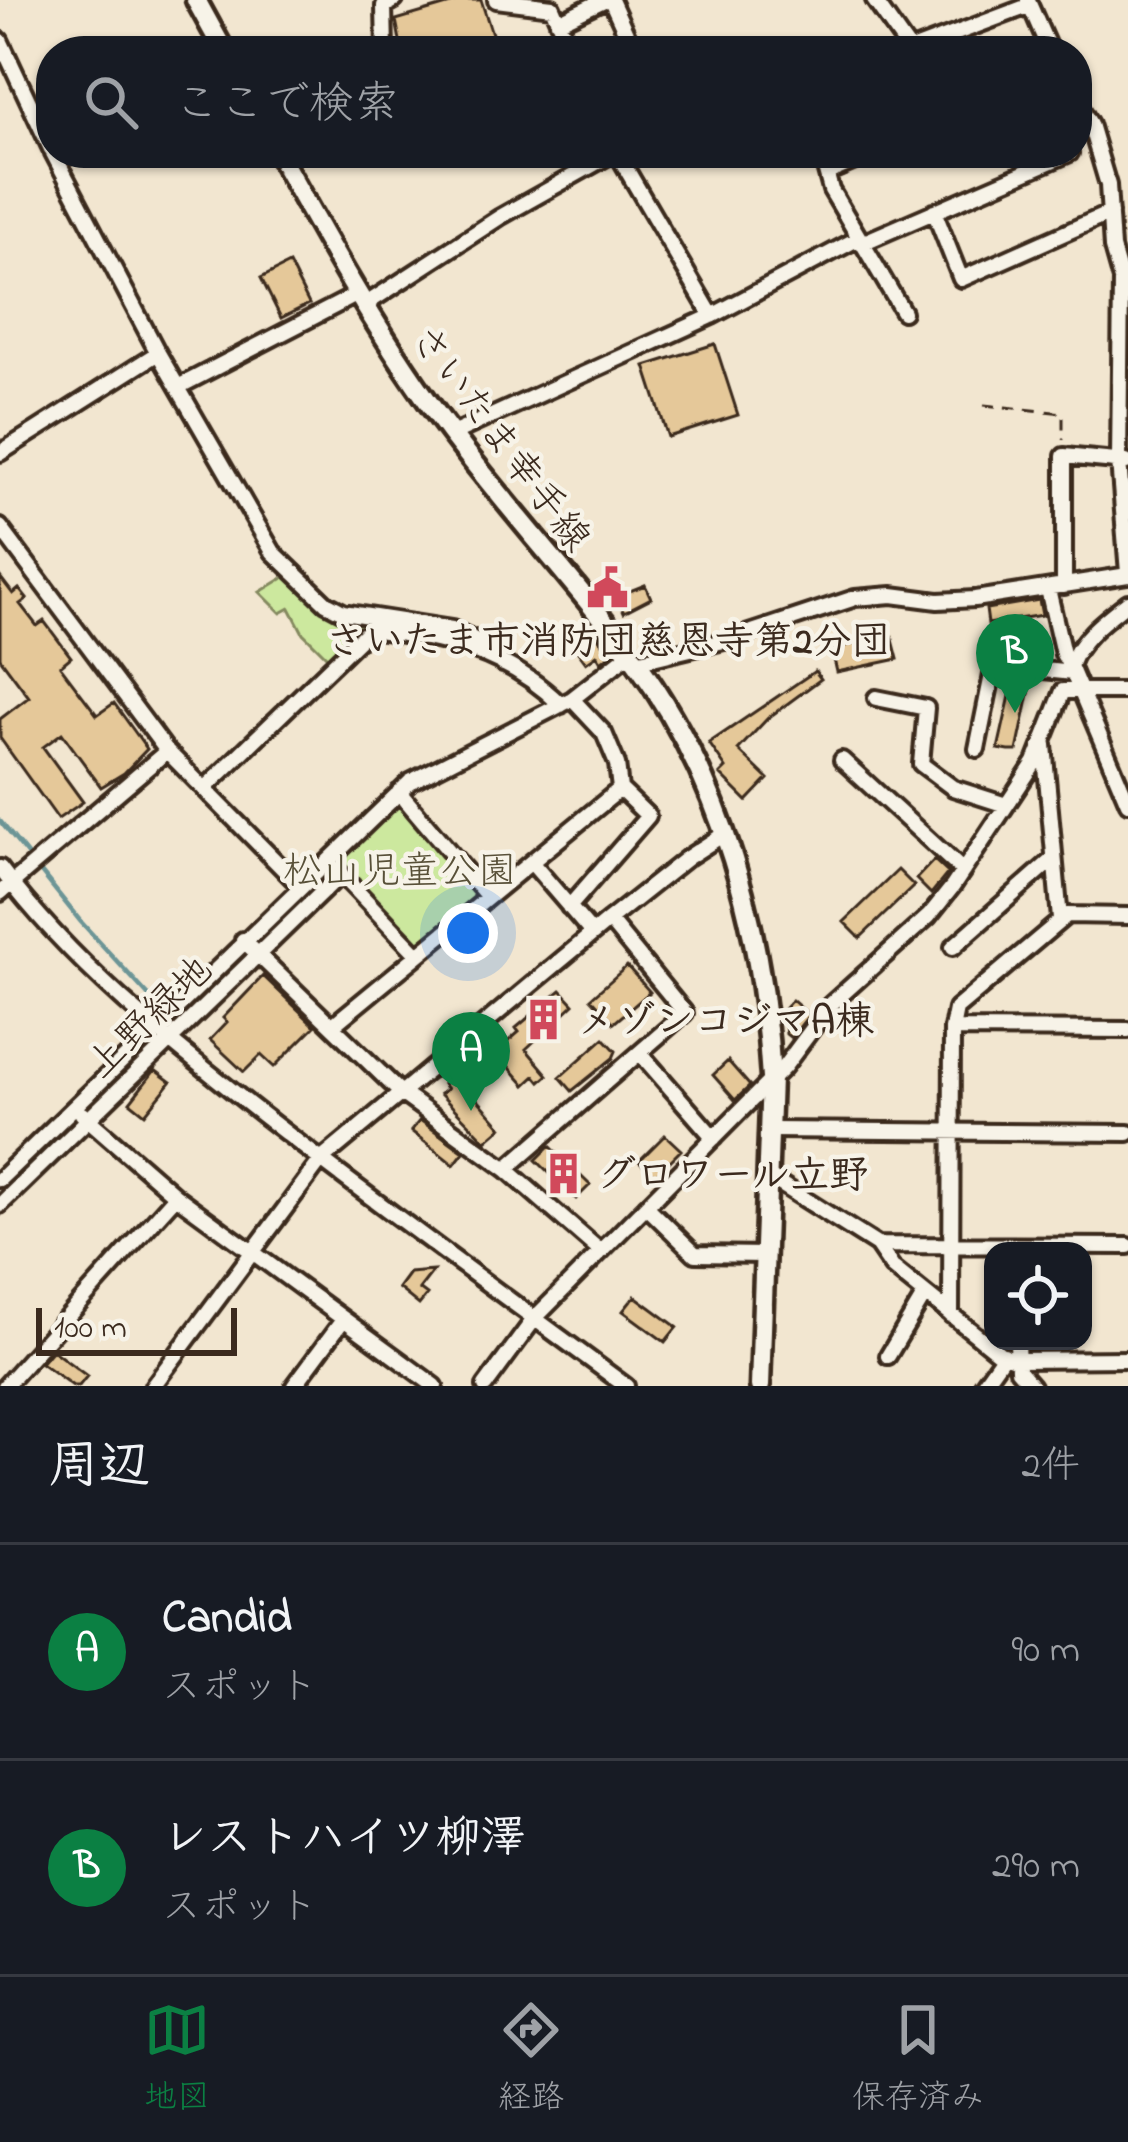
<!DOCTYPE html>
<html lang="ja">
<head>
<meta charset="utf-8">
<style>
  body { margin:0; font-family:"Indie Flower","Klee One",sans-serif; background:#242831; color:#f1f3f6 }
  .controls { position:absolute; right:36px; bottom:36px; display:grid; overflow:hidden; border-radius:24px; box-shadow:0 3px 9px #0004 }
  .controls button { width:108px; height:108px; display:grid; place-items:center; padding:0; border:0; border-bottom:3px solid #363941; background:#171b24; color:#f1f3f6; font:60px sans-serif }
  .scale { position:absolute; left:36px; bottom:30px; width:201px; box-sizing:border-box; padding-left:12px; border:6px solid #3b2a1e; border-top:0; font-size:33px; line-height:42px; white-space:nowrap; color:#3b2a1e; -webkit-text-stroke:9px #f7f3e8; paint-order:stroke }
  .you { position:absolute; left:468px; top:933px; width:42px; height:42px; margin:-30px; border:9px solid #fff; border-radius:50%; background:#1a73e8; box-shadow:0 0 0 18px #1a73e833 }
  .badge { display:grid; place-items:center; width:78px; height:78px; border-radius:50%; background:#0b8043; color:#fff; font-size:39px; font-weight:700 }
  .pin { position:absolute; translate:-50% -99px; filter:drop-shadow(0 3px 6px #0008) }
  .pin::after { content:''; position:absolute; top:63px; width:42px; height:36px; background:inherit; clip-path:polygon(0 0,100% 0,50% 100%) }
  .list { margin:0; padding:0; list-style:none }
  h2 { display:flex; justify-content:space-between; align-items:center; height:156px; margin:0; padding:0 48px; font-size:51px }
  h2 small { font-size:39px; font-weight:400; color:#9ea1a6 }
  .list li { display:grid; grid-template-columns:78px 1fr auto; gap:36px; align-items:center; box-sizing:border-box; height:216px; padding:0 48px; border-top:3px solid #363941 }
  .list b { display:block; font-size:45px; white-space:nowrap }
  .list p { margin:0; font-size:39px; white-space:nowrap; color:#9ea1a6 }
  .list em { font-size:39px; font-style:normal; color:#9ea1a6 }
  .icon { flex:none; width:66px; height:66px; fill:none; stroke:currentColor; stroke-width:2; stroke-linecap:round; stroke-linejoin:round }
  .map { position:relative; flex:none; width:1128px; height:1386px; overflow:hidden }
  .search { position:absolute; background:#171b24; box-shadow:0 3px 9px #0004; left:36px; right:36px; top:36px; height:132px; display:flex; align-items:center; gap:30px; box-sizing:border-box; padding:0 42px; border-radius:48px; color:#9ea1a6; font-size:45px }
  .sheet { height:588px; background:#171b24 }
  nav { display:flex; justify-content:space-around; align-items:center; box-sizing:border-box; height:168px; border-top:3px solid #363941; background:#171b24; font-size:33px; color:#9ea1a6 }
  nav a { display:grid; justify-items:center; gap:6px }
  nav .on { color:#0b8043 }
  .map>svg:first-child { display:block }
  .green { fill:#cce89e; stroke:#84895e; stroke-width:3 }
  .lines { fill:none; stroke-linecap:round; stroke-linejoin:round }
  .stream { stroke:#6c9596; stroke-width:4.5 }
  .building { fill:#e5c899; stroke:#3b2a1e; stroke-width:3 }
  .minor-casing { stroke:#3b2a1e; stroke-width:22 }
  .major-casing { stroke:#3b2a1e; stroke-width:27 }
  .path { stroke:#3b2a1e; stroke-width:3; stroke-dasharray:12 9; stroke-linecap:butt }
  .minor { stroke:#f7f3e8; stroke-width:14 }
  .major { stroke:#f7f3e8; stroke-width:18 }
  .labels { text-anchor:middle; stroke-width:9; stroke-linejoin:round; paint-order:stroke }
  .street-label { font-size:39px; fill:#3b2a1e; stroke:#f7f3e8 }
  .poi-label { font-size:39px; font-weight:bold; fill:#3b2a1e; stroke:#f7f3e8; text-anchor:start }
  .park-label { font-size:39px; fill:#585038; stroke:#f7f3e8 }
</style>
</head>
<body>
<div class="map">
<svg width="1128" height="1386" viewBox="0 0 1128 1386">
  <rect width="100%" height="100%" fill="#f2e6d0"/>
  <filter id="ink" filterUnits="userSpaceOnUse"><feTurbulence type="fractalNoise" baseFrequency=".00833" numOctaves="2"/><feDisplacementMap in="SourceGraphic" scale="24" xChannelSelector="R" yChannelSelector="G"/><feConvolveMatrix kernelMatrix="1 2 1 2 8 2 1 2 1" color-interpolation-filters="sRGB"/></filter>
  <g filter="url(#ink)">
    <!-- green -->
    <path class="green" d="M288,575L337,617L370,624L329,659L303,633L290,608L281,613L260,592Z
      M401,804L476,892L475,898L423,945L415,946L337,860L392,806Z"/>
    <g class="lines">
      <!-- stream -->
      <path class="stream" d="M0,821L81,922L158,1006"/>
    </g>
    <!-- building -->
    <path class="building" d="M464,0H481L495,43L468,51H402L396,20Z
      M289,264L309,304L281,318L261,278Z
      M715,344L738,415L668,437L645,366Z
      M0,577L13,594L19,589L27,599L20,604L37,626L44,621L71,657L60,666L97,715L114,703L147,749L124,773L101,787L62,733L43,747L83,802L58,819L0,738V719L29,697L0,658Z
      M645,585L651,598L624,612L617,596Z
      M1039,600L1042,615L988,624L986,609Z
      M592,629L611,654L601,662L597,655L586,663L572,644Z
      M892,636L898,659L837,672L832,651L835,648Z
      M815,671L821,679L768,718L738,750L768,779L747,801L720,774L726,768L709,743Z
      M1014,678L1032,680L1017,751H1009L998,749Z
      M934,860L948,873L931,894L916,879Z
      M898,870L914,886L860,938L844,922Z
      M627,966L650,992L614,1023L591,998Z
      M263,976L315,1026L274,1067L261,1055L244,1072L210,1040L227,1022L223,1018Z
      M561,990L574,1004L526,1049L548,1075L540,1082L535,1076L525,1085L496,1052L519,1032L516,1028Z
      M792,1000L809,1015L791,1038L786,1034L784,1009Z
      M604,1038L616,1051L613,1058L572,1091L560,1077Z
      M728,1061L750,1086L735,1100L713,1075Z
      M155,1070L171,1082L145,1114L130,1102Z
      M455,1074L502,1127L486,1141L440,1094L447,1089L443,1084Z
      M420,1120L464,1152L454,1165L411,1131Z
      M665,1135L681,1150L655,1176L639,1161Z
      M550,1146L590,1185L576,1199L536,1160Z
      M433,1271L419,1289L427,1295L419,1305L398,1288L409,1273Z
      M635,1296L677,1327L665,1342L623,1311Z
      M52,1350L87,1376L79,1386H73L41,1363Z"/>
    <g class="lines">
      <defs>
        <path id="minor" d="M496,0L552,7L571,51
          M611,0L630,42L613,51
          M874,0L910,51
          M1028,1L1050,51
          M558,22L604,0
          M0,40L51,149
          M385,51L384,6L395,0
          M909,51L1028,6
          M1077,101L1090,124L1108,185L1112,248L1121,280L1119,461L1128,573
          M53,153L158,353L273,552L326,603L343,612L452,629L484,644L503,664
          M617,153L712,316
          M821,153L831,190L903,312
          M827,173L874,153
          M934,211L961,279L1110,213
          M862,243L1070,153
          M363,306L500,217L614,153
          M178,387L356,295
          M452,434L712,316L859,238
          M0,453L158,353
          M0,527L167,751L300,886
          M1064,586V456L1126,462
          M1048,589L1063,654L1070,666
          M1128,602C1106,619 1079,639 1070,666L1128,803
          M636,662L728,640L855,598L892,595L938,601L975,599L1128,575
          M876,698L926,708L921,764L953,788L1006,805
          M1044,745L1060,919
          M977,749L994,665L1073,673
          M842,760L963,871
          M205,788L370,629C444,639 505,650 561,705
          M399,792L488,897
          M531,862L592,933
          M0,868C72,964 166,1039 259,1112C379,1206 504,1295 626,1386
          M335,868L418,955
          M0,893L167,751
          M569,907L648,816L620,789L617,764L604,733L572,699
          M243,940L401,1093L506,1169L600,1251
          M953,947L1053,859
          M333,1025L620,789
          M952,1029L1128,1030
          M640,1053L714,1138
          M82,1114L176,1196L435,1386
          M770,1130L1128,1133
          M506,1169L685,1013L609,920
          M768,1176L877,1245L892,1267L1000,1354L1017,1360L1128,1359
          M0,1179L410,782L572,699L629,654
          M0,1205L341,874
          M646,1206L695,1254L765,1255
          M877,1245L1128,1246
          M951,1315L952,1029L956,1009L1067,915L1128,916
          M1017,1341L1018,1370L1032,1386
          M888,1356L925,1294
          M5,1386L176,1196
          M153,1386L321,1160L609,920L687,858L724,834
          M294,1386L343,1320
          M485,1386L535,1318L784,1067L830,1005L929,916L953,886L1035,762L1063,691H1128
          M982,1386L1004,1355"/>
        <path id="major" d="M196,0L224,51
          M278,153C331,250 384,344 450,432C509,510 575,582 634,659C723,779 763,932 771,1078L760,1386"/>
      </defs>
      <!-- minor casing -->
      <use href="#minor" class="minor-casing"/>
      <!-- major casing -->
      <use href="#major" class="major-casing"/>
      <!-- path -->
      <path class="path" d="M984,405L1063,413V440"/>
      <!-- minor -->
      <use href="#minor" class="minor"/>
      <!-- major -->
      <use href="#major" class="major"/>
    </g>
  </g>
  <!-- icons -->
  <defs>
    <symbol id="civic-bare" viewBox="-9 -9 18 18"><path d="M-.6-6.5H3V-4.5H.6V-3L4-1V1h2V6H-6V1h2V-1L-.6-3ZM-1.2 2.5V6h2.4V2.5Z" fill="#d1495b" stroke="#f7f3e8" stroke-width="2.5" paint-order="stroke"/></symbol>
    <symbol id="building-bare" viewBox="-9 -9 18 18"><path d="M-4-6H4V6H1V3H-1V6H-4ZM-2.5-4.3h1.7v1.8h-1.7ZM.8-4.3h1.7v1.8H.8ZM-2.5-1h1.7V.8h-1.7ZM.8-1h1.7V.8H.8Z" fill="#d1495b" stroke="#f7f3e8" stroke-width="2.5" paint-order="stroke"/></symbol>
  </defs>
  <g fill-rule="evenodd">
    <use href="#civic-bare" x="578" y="558" width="59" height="59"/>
    <use href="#building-bare" x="514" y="990" width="59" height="59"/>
    <use href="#building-bare" x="534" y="1144" width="59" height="59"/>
  </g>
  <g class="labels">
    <!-- street labels -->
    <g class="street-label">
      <text transform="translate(502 437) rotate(53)" y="14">さいたま幸手線</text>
      <text transform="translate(148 1016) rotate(-44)" y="14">上野緑地</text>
    </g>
    <!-- poi labels -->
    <g class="poi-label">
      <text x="608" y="653" text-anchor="middle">さいたま市消防団慈恩寺第2分団</text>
      <text x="577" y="1033">メゾンコジマA棟</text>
      <text x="597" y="1187">グロワール立野</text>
    </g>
    <!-- park labels -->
    <g class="park-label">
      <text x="400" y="883">松山児童公園</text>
    </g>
  </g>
</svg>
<div class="controls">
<button><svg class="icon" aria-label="locate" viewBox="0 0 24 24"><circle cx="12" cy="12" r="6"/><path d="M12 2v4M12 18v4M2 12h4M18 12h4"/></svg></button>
</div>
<div class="scale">100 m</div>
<div class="you"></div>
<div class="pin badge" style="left:471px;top:1111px">A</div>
<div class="pin badge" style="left:1015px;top:713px">B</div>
<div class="search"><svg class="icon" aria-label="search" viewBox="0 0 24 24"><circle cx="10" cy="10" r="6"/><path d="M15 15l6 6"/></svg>ここで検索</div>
</div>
<section class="sheet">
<h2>周辺<small>2件</small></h2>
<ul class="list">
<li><span class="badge">A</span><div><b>Candid</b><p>スポット</p></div><em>90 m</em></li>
<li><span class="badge">B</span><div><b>レストハイツ柳澤</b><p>スポット</p></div><em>290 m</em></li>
</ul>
</section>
<nav>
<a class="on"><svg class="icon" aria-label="map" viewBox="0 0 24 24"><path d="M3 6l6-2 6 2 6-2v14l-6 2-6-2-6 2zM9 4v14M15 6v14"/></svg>地図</a>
<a><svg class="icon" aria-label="directions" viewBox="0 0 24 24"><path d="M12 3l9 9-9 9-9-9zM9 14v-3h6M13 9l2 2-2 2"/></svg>経路</a>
<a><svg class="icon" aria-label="saved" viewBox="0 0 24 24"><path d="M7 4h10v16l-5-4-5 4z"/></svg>保存済み</a>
</nav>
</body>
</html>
